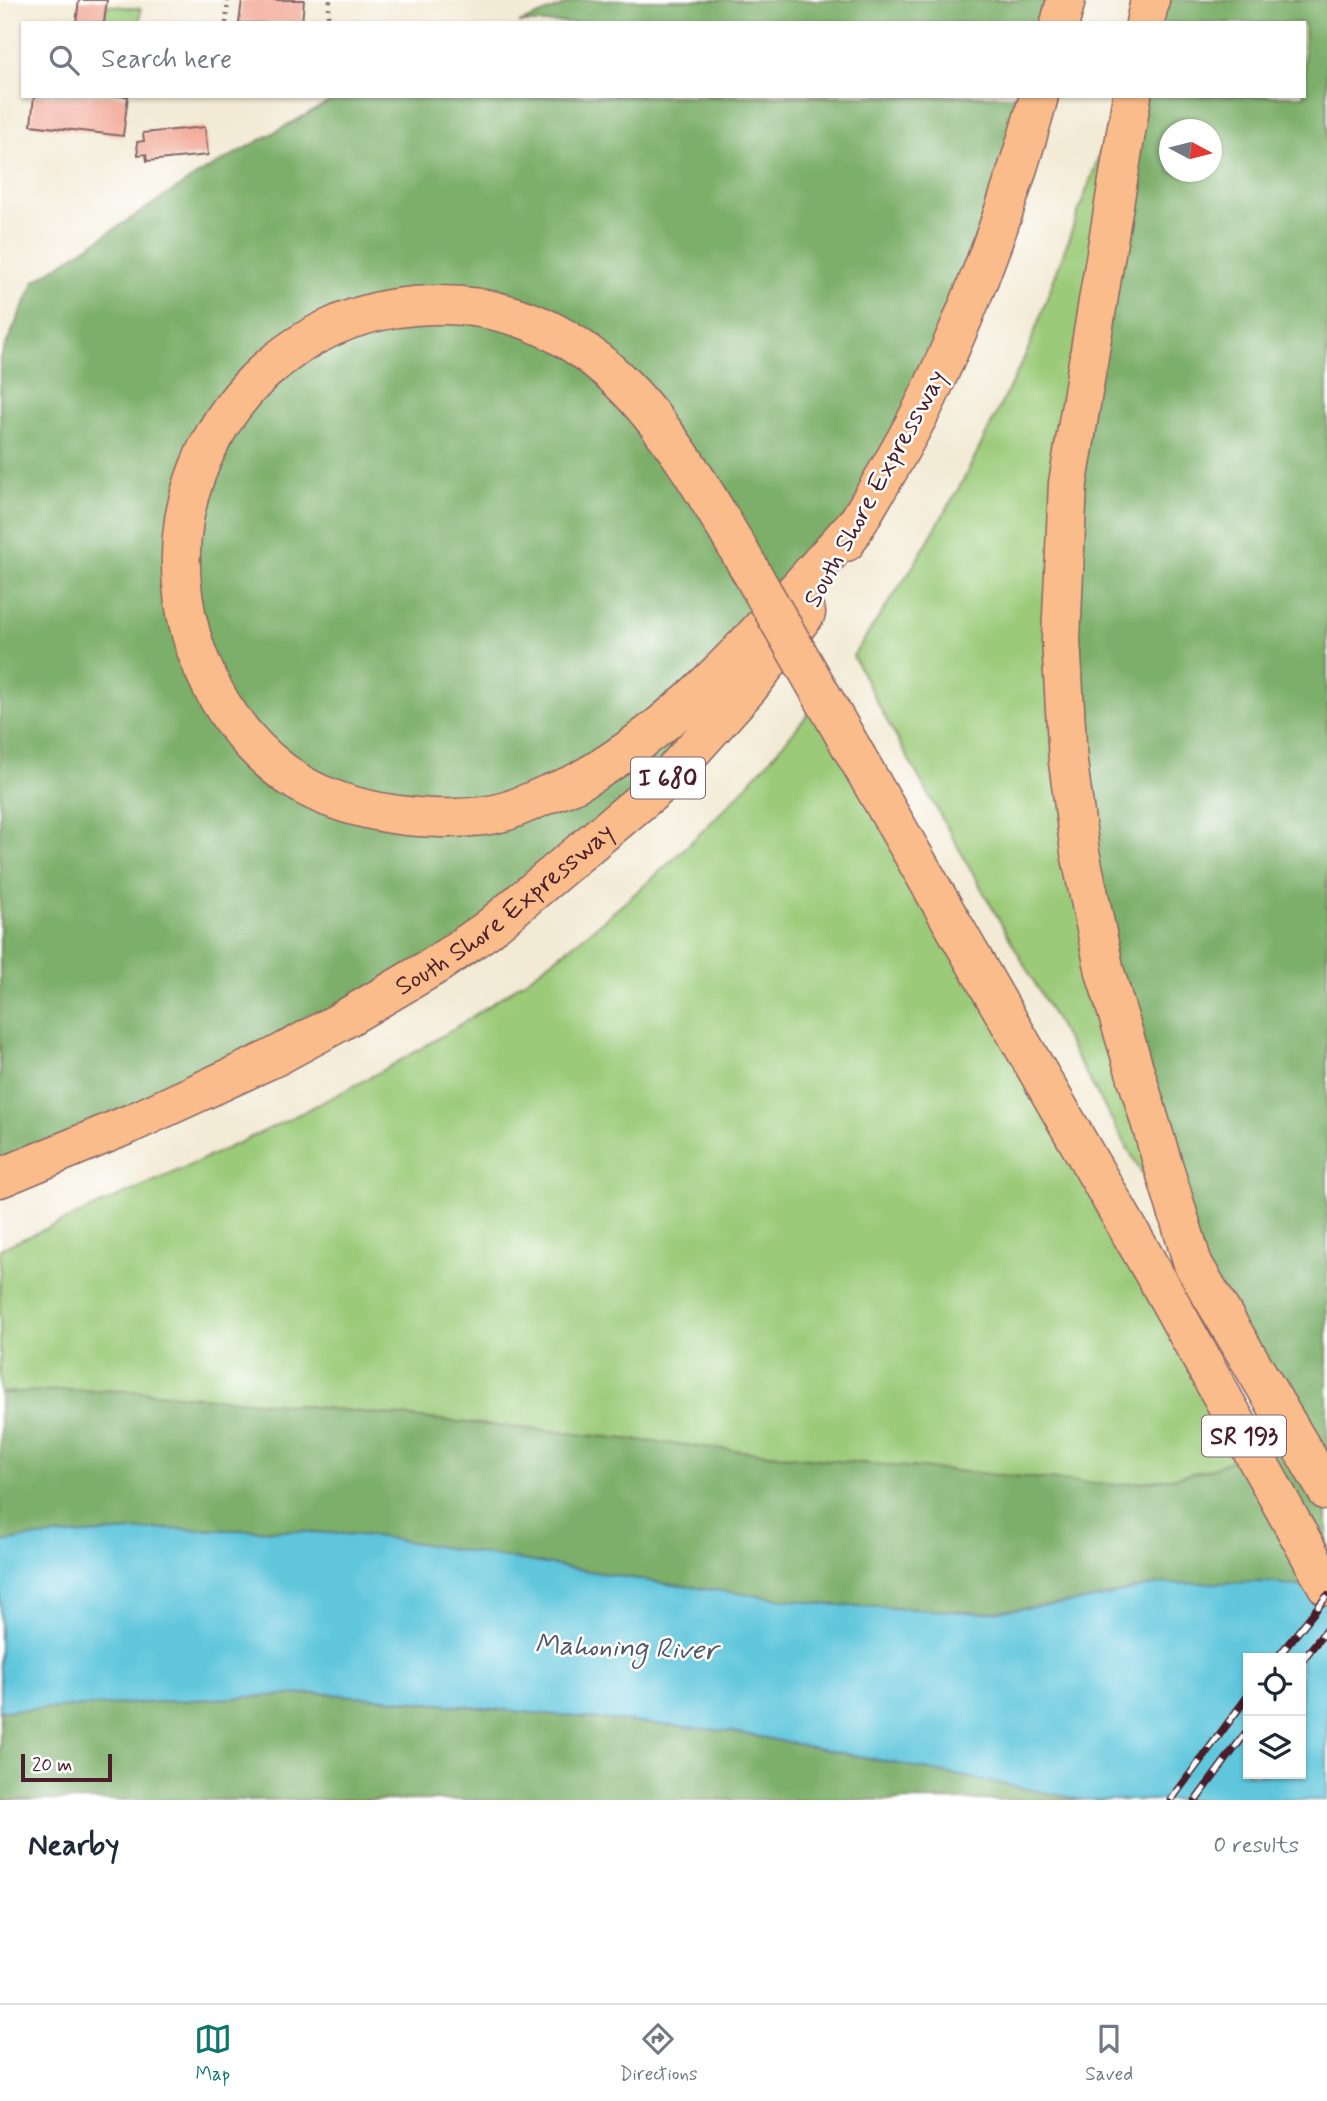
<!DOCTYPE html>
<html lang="en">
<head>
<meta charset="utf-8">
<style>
  body { margin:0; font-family:Mynerve,sans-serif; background:#f6f6f7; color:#1f2937 }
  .controls { position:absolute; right:21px; bottom:21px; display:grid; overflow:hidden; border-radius:0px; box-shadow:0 2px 5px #0004 }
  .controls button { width:63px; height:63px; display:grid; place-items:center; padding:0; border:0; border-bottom:2px solid #e0e1e3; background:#fff; color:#1f2937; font:35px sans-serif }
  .compass { position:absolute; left:1159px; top:119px; width:63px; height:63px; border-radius:50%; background:#fff; box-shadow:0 2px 5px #0004; rotate:97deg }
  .scale { position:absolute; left:21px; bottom:18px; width:91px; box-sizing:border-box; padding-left:7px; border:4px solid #4a1f2b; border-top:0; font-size:19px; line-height:24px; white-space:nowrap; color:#4a1f2b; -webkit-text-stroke:5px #fff; paint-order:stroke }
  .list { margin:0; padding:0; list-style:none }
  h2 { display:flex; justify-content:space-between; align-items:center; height:91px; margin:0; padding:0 28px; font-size:30px }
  h2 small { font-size:23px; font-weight:400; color:#747a83 }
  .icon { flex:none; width:38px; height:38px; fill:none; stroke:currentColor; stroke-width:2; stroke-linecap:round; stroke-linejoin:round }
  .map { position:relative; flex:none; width:1327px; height:1800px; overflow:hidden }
  .search { position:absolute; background:#fff; box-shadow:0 2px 5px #0004; left:21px; right:21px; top:21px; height:77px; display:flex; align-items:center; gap:18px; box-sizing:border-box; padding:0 24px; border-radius:0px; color:#747a83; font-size:26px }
  .sheet { height:203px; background:#fff }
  nav { display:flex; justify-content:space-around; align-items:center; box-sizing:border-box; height:98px; border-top:2px solid #e0e1e3; background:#fff; font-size:19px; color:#747a83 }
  nav a { display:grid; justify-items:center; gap:4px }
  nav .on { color:#0f766e }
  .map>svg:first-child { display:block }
  .green { fill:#9bcb79; stroke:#727552; stroke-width:2 }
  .forest { fill:#7caf69; stroke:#63674a; stroke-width:2; fill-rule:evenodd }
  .water { fill:#5fc6dc; stroke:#547284; stroke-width:2; fill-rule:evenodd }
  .building { fill:#f3ab9a }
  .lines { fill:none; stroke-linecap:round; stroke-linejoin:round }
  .highway-casing { stroke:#856666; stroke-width:41 }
  .path { stroke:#856666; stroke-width:4.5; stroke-dasharray:2 5; stroke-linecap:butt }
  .highway { stroke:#fabc8b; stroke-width:38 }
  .rail-casing { stroke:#4a1f2b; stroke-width:8 }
  .rail { stroke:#fff; stroke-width:5; stroke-dasharray:16; stroke-linecap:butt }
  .highway-bridge-casing { stroke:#856666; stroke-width:41; stroke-linecap:butt }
  .highway-bridge { stroke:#fabc8b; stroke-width:38 }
  .labels { text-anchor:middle; stroke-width:5; stroke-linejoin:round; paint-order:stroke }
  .shield { fill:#fff; stroke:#80626b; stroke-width:2 }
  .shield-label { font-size:24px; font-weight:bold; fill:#4a1f2b }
  .street-label { font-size:26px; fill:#4a1f2b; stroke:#fff }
  .water-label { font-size:28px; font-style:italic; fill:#515969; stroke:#fff }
</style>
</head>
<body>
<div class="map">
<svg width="1327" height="1800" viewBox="0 0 1327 1800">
  <rect width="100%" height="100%" fill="#fff"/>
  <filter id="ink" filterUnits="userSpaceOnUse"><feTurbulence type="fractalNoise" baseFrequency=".0143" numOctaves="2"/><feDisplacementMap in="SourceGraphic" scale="14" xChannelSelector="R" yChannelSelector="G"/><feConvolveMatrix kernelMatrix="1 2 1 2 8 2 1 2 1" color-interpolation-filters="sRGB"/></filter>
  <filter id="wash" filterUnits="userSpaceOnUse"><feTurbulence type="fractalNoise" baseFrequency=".00686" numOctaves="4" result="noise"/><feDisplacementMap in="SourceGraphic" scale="28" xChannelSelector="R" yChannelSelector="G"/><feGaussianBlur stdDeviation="1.57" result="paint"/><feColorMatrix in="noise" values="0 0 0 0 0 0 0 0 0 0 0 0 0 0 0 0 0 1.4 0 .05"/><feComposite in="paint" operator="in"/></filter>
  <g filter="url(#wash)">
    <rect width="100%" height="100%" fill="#f2ead4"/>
    <!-- green -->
    <path class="green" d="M106,5L141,9L139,23H104Z
      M1121,96L1193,1264L886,719L853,656L914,565L964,479L1028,350Z
      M822,696L1253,1453L1207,1470L1167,1479L1116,1485L838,1461L304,1406L130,1391L68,1390L0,1393V1249C132,1190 266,1136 392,1065C554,975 708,844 822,696Z"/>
    <!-- forest -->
    <path class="forest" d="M577,0H1066L1060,23H519Z
      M1150,0H1327V1590L1160,1584L1084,1601L983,1613L822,1604L667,1584L374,1536L295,1531L164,1529L25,1538L0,1543V1393L68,1390L130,1391L304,1406L838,1461L1116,1485L1167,1479L1207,1470L1253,1453L1290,1429L1193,1264L1105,972L1061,639L1132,96H1304V23H1145ZM1170,130H1212V172H1170Z
      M340,96H1039L979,282L750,686L487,930L0,1178V358L35,281L199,174Z
      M321,1693L729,1731L1085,1800H0V1711Z"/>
    <!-- water -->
    <path class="water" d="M164,1529L295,1531L374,1536L667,1584L822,1604L983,1613L1084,1601L1160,1584L1267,1582L1327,1590V1800H1084L729,1731L321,1693L0,1711V1543L25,1538ZM1248,1658H1301V1774H1248Z"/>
    <g id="blocks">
      <!-- building -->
      <path class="building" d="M79,0H107L104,23H76Z
        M242,0H304L302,23H239Z
        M34,96H128L123,136L31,125Z
        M205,127L208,155L147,161L146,154L138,155L137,142L144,141L143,133Z"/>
    </g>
  </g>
  <g filter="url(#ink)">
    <use href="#blocks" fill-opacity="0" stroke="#856666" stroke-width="2"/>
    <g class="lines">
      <defs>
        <g id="highway">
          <path d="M1060,23L1066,0"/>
          <path d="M1145,23L1150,0"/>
          <path d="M1132,96L1068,483L1061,639L1068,762L1080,852L1105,972L1193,1264L1327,1491"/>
          <path d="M846,542C874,494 904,447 928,397C974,301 1011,199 1039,96"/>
          <path d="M749,568C672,434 593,291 414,306C297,315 204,405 184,520C168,620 213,729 299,783C327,800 360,809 392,814C425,819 474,821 507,811C521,806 535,800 548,794C559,790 571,786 581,780C693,717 774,613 860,519"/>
          <path d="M858,759L1161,1286L1327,1586"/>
          <path id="s1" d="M0,1178L132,1123L275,1057L336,1024L436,965L487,930L664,782L750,686L806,613"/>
        </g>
      </defs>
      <!-- highway casing -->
      <use href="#highway" class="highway-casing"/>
      <!-- path -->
      <path class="path" d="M226,23L228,0
        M327,23L330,0"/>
      <!-- highway -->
      <use href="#highway" class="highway"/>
      <defs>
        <path id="rail" d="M1277,1658L1327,1596
          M1301,1662L1327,1629
          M1171,1800L1248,1696
          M1196,1800L1248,1730"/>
      </defs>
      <!-- rail casing -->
      <use href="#rail" class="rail-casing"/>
      <!-- rail -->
      <use href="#rail" class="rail"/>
      <defs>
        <path id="highway-bridge" d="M749,568L858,759"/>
      </defs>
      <!-- highway-bridge casing -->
      <use href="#highway-bridge" class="highway-bridge-casing"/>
      <!-- highway-bridge -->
      <use href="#highway-bridge" class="highway-bridge"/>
    </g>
  </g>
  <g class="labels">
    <!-- shield labels -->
    <g class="shield">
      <rect x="631" y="757.5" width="74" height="41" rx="5"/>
      <rect x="1202" y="1415.5" width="84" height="41" rx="5"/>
    </g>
    <g class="shield-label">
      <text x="668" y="786">I 680</text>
      <text x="1244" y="1444">SR 193</text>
    </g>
    <!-- street labels -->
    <g class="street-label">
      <text transform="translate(874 488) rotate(-61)" y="9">South Shore Expressway</text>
      <text dy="9" stroke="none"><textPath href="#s1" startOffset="574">South Shore Expressway</textPath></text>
    </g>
    <!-- water labels -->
    <g class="water-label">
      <text transform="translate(626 1646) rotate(2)" y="10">Mahoning River</text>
    </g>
  </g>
</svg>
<div class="controls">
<button><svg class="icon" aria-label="locate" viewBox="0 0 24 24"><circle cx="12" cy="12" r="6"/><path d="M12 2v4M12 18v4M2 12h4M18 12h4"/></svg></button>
<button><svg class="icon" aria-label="layers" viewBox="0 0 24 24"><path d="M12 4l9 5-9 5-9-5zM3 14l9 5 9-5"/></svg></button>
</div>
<svg class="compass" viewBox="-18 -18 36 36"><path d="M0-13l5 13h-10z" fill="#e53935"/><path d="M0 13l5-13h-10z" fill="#747a83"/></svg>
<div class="scale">20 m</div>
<div class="search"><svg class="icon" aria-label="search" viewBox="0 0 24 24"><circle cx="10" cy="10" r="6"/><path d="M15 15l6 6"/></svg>Search here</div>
</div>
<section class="sheet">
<h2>Nearby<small>0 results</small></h2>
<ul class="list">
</ul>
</section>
<nav>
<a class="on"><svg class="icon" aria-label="map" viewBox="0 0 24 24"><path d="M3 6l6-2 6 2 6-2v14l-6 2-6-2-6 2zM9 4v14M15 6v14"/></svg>Map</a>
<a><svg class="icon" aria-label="directions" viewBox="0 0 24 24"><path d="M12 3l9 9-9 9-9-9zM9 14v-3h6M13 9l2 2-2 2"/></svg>Directions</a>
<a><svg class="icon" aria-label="saved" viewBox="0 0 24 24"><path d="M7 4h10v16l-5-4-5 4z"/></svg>Saved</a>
</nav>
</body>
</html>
